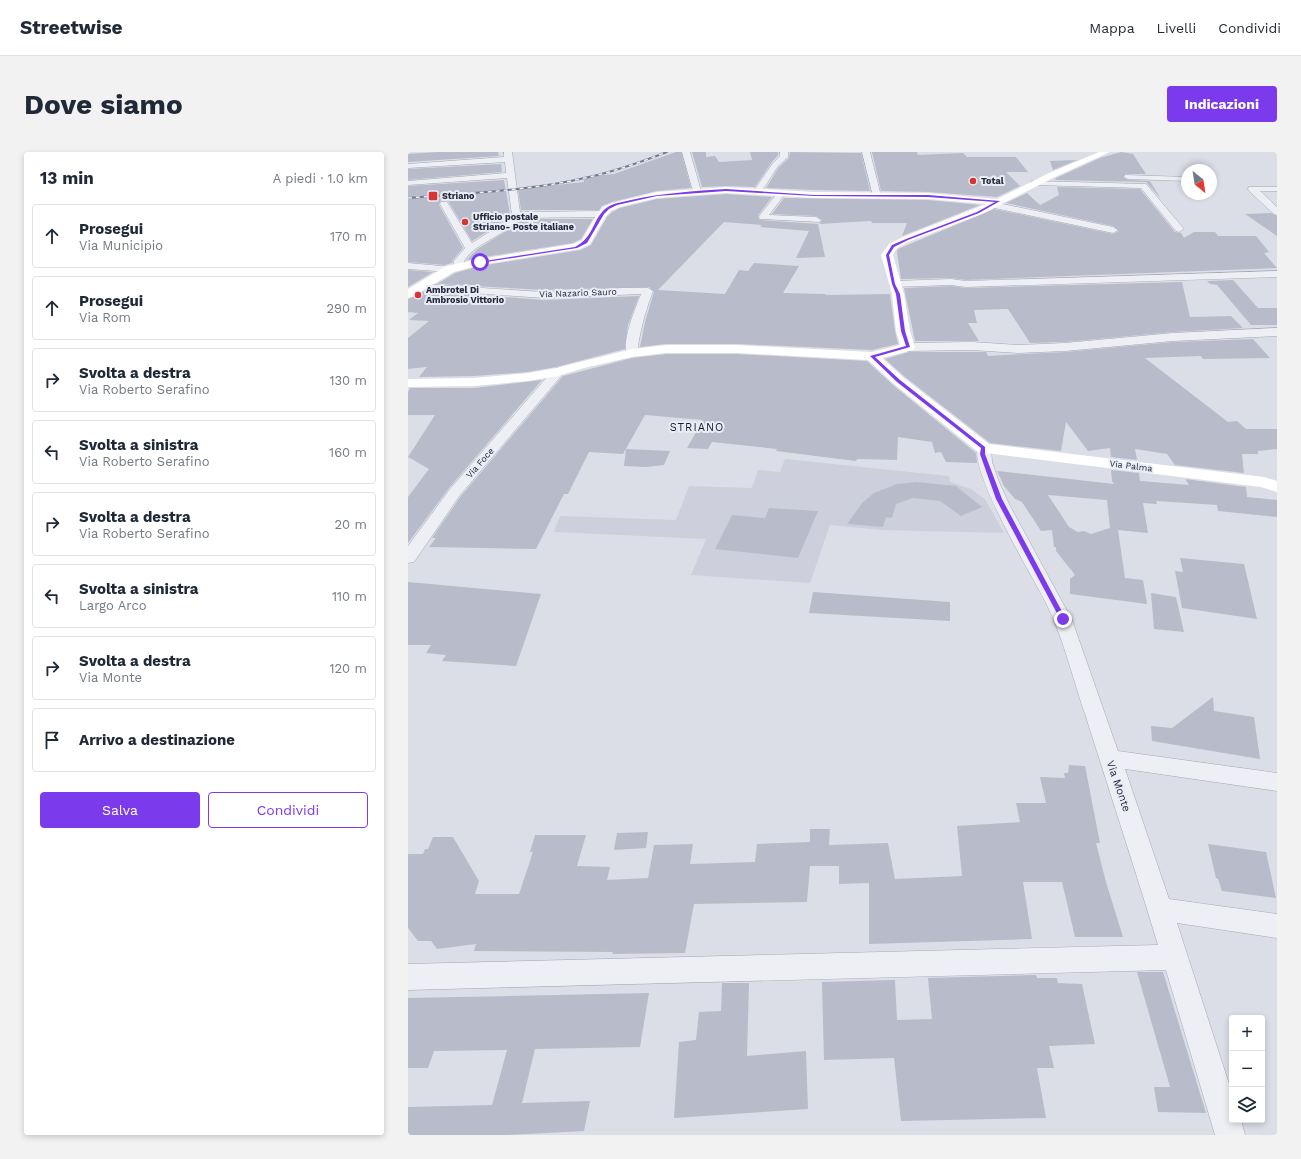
<!DOCTYPE html>
<html lang="it">
<head>
<meta charset="utf-8">
<style>
  body { margin:0; font-family:"Work Sans",sans-serif; background:#f2f2f3; color:#1f2937 }
  .controls { position:absolute; right:12px; bottom:12px; display:grid; overflow:hidden; border-radius:4px; box-shadow:0 2px 6px #0003 }
  .controls button { width:36px; height:36px; display:grid; place-items:center; padding:0; border:0; border-bottom:1px solid #e0e1e3; background:#fff; color:#1f2937; font:20px sans-serif }
  .compass { position:absolute; left:773px; top:12px; width:36px; height:36px; border-radius:50%; background:#fff; box-shadow:0 2px 6px #0003; rotate:150deg }
  .stop { position:absolute; width:12px; height:12px; margin:-9px; border:3px solid #7c3aed; border-radius:50%; background:#fff }
  .stop.end { background:#7c3aed; border-color:#fff; box-shadow:0 1px 4px #0008 }
  .list { margin:0; padding:0; list-style:none }
  h2 { display:flex; justify-content:space-between; align-items:center; height:52px; margin:0; padding:0 16px; font-size:17px }
  h2 small { font-size:13px; font-weight:400; color:#747a83 }
  .list li { display:grid; grid-template-columns:26px 1fr auto; gap:12px; align-items:center; box-sizing:border-box; height:64px; margin:0 8px 8px; padding:0 8px; border:1px solid #e0e1e3; border-radius:4px }
  .list b { display:block; font-size:15px; white-space:nowrap }
  .list p { margin:0; font-size:13px; white-space:nowrap; color:#747a83 }
  .list em { font-size:13px; font-style:normal; color:#747a83 }
  .actions { display:flex; gap:8px; padding:12px 16px }
  .actions a { flex:1; padding:9px 0; border:1px solid #7c3aed; border-radius:4px; text-align:center; font-size:14px; color:#7c3aed }
  .actions .main { background:#7c3aed; color:#fff }
  .icon { flex:none; width:22px; height:22px; fill:none; stroke:currentColor; stroke-width:2; stroke-linecap:round; stroke-linejoin:round }
  .map { position:relative; flex:none; width:869px; height:983px; overflow:hidden; border-radius:4px }
  header { display:flex; align-items:center; gap:24px; box-sizing:border-box; height:56px; padding:0 20px; background:#fff; border-bottom:1px solid #e0e1e3 }
  header strong { font-size:19px }
  nav { display:flex; gap:22px; margin-inline-start:auto; font-size:14px }
  .intro { display:flex; align-items:center; justify-content:space-between; box-sizing:border-box; height:96px; padding:0 24px }
  h1 { margin:0; font-size:28px }
  .button { padding:10px 18px; border-radius:4px; background:#7c3aed; color:#fff; font-size:14px; font-weight:700 }
  main { display:flex; gap:24px; padding:0 24px }
  aside { flex:1; background:#fff; border-radius:4px; box-shadow:0 2px 6px #0003 }
  .map>svg:first-child { display:block }
  .built { fill:#cdd0dc }
  .building { fill:#b8bcca; fill-rule:evenodd }
  .lines { fill:none; stroke-linecap:round; stroke-linejoin:round }
  .street-casing { stroke:#a4a8b4; stroke-width:1 }
  .street { fill:#eeeff5; fill-rule:evenodd }
  .secondary { fill:#fff; fill-rule:evenodd }
  .rail-casing { stroke:#737a92; stroke-width:2 }
  .rail { stroke:#eaedf5; stroke-width:1.5; stroke-dasharray:4; stroke-linecap:butt }
  .route { fill:#7c3aed }
  .poi-dot { fill:#d93333; stroke:#eaedf5; stroke-width:1.5 }
  .labels { text-anchor:middle; stroke-width:4; stroke-linejoin:round; paint-order:stroke }
  .far-poi-label { font-size:9px; font-weight:bold; fill:#24293e; stroke:#eaedf5; text-anchor:start }
  .far-street-label { font-size:9px; fill:#24293e; stroke:#eaedf5 }
  .far-quarter-label { font-size:11px; letter-spacing:1px; fill:#161b2e; stroke:#eaedf5 }
  .street-label { font-size:11px; fill:#24293e; stroke:#eaedf5 }
</style>
</head>
<body>
<header>
<strong>Streetwise</strong>
<nav><a>Mappa</a><a>Livelli</a><a>Condividi</a></nav>
</header>
<div class="intro"><h1>Dove siamo</h1><a class="button">Indicazioni</a></div>
<main>
<aside>
<h2>13 min<small>A piedi · 1.0 km</small></h2>
<ul class="list">
<li><svg class="icon" aria-label="ahead" viewBox="0 0 24 24"><path d="M12 20V5M6 11l6-6 6 6"/></svg><div><b>Prosegui</b><p>Via Municipio</p></div><em>170 m</em></li>
<li><svg class="icon" aria-label="ahead" viewBox="0 0 24 24"><path d="M12 20V5M6 11l6-6 6 6"/></svg><div><b>Prosegui</b><p>Via Rom</p></div><em>290 m</em></li>
<li><svg class="icon" aria-label="right" viewBox="0 0 24 24"><path d="M7 20v-9h11M14 6l5 5-5 5"/></svg><div><b>Svolta a destra</b><p>Via Roberto Serafino</p></div><em>130 m</em></li>
<li><svg class="icon" aria-label="left" viewBox="0 0 24 24"><path d="M17 20v-9H6M10 6l-5 5 5 5"/></svg><div><b>Svolta a sinistra</b><p>Via Roberto Serafino</p></div><em>160 m</em></li>
<li><svg class="icon" aria-label="right" viewBox="0 0 24 24"><path d="M7 20v-9h11M14 6l5 5-5 5"/></svg><div><b>Svolta a destra</b><p>Via Roberto Serafino</p></div><em>20 m</em></li>
<li><svg class="icon" aria-label="left" viewBox="0 0 24 24"><path d="M17 20v-9H6M10 6l-5 5 5 5"/></svg><div><b>Svolta a sinistra</b><p>Largo Arco</p></div><em>110 m</em></li>
<li><svg class="icon" aria-label="right" viewBox="0 0 24 24"><path d="M7 20v-9h11M14 6l5 5-5 5"/></svg><div><b>Svolta a destra</b><p>Via Monte</p></div><em>120 m</em></li>
<li><svg class="icon" aria-label="arrive" viewBox="0 0 24 24"><path d="M6 21V4h12l-3 4 3 4H6"/></svg><div><b>Arrivo a destinazione</b></div></li>
</ul>
<div class="actions"><a class="main">Salva</a><a>Condividi</a></div>
</aside>
<div class="map">
<svg width="869" height="983" viewBox="0 0 869 983">
  <rect width="100%" height="100%" fill="#dbdee7"/>
  <!-- built -->
  <path class="built" d="M377,307L541,324L542,330L563,337L577,347L596,381L474,378L422,373L402,431L283,423L298,387L146,380L152,364L268,368L281,334L344,336L350,318L372,320Z"/>
  <!-- building -->
  <path class="building" d="M29,0H90L91,4L0,10V2Z
    M268,0H273L283,36L249,39L204,50L194,54L191,58H113L110,37L176,30L175,25L206,22Z
    M284,0H298V5L307,4L311,10L344,8L342,0H370V3L364,10L347,35L318,34L294,35Z
    M382,0L453,1L462,39L406,38L358,36L371,15L381,6Z
    M464,0H509L510,3L555,1L559,5H608L620,20H598L612,34L589,45L520,40L473,39Z
    M713,0L725,2L738,22H717L715,25L720,28L742,29L753,47L738,30L647,28L648,26L692,6Z
    M669,8L645,18L642,9Z
    M93,12L94,20L0,28V17Z
    M96,28L102,62L90,73L64,89L40,49L33,48L31,53L55,96L45,108L44,111L37,113L0,110V34Z
    M649,35L732,37L767,80L773,81L776,86L786,80H807L810,84H848L861,100L856,101L869,116L558,128L543,126L493,127L489,100L490,97L586,57L705,82L711,79L705,74L598,51L619,41L632,53L651,43Z
    M318,42L364,45L351,62L350,66L352,68L411,72L414,68L408,64L364,62L376,46L520,48L572,53L494,84L499,71H464L463,69L410,72L417,105L388,106L401,79L352,75L354,73L316,70L250,138L317,142L331,118L340,119L346,111L391,114L375,141L418,142L417,143L482,142L487,179L490,192L464,198L329,192H258L232,195L237,170L246,140L241,135L136,138L29,132L47,121L72,114L173,98L183,93L199,65L204,60L212,56L249,47Z
    M863,61L869,64V84L837,62Z
    M112,67H185L173,87L165,91L58,108L71,96L100,78Z
    M0,118L25,120L0,135Z
    M825,128L850,156H869V173H843L809,133L802,132L799,129Z
    M774,130L782,165L823,164L835,176L765,180L657,190L622,191L600,157L566,158L569,171H560L571,189H507L496,136L543,134L558,136Z
    M17,139L136,148L231,144L220,173L217,197L148,215L120,220L66,224L11,225L19,215L0,217V186L21,169L1,168L10,161L0,160V147Z
    M845,187L862,206L795,207L793,204L737,206L820,270L829,269L838,277H869V297L850,299V302H834L836,321L767,313L759,302L727,297L729,308L703,305L702,296L680,299L658,270L653,299L582,291L497,225L477,207L501,200H578L580,204L615,202L657,200L765,190Z
    M258,202H329L459,209L485,233L568,301L569,311L538,310L533,300L527,301L524,290L490,285L489,308L450,307L447,309L368,299L369,297L304,290L300,297L279,296L295,268L237,263L215,302L181,300L160,342H156L128,397L21,395L28,386H24L53,344L155,224L224,206Z
    M134,228L41,336L0,391V345L21,317L0,305L27,263H0V240L2,236H66Z
    M218,297L262,299L256,313L238,315L216,314Z
    M703,318L731,321L732,329L781,333L777,327L838,335L839,345L869,348V365L810,359L809,353L748,349L749,352L735,351L740,381L710,378L717,426L735,428L739,452L662,442V427L667,423L648,399V395H646L644,378L633,379L614,350L607,347L596,334L589,319L706,332L704,329ZM640,343L699,348L702,376L683,382L676,379L670,380L661,375Z
    M509,330L548,334L574,355L553,364L532,349L505,346L488,352L484,366L478,365L475,375L439,372L454,351L466,341L489,332Z
    M361,356L410,359L390,406L307,397L324,363L357,366Z
    M772,406L836,412L849,467L774,456L767,419L775,420Z
    M0,430L133,442L108,514L34,509L38,503L18,501L23,493H0Z
    M405,440L542,450V469L401,461Z
    M743,441L768,445L776,480L746,477Z
    M805,545L806,559L846,565L852,607L744,589L743,574L764,576Z
    M661,613L677,614L692,691H688L698,730L715,785H667L654,730H615L624,787L461,792V731L431,732V714H402L399,750L286,752L277,801L204,802L205,800L66,799L68,792L29,797L23,789H10L0,776V702H15L17,697H20L25,685H45L71,729L67,742H111L125,700H122L127,683H178L169,714L202,715L199,728L240,726L246,693L285,692L282,712L347,710L349,692L402,690V677H422L421,693L480,691L487,727L554,724L549,674L612,670L608,651H638L632,625L657,626L656,621H660Z
    M240,680L238,696L206,698L209,681Z
    M800,692L858,700L868,746L814,739L810,727L808,726Z
    M729,820H755L798,961L750,960L746,935H762Z
    M628,823L629,826H649L650,831L674,832L687,892L641,894L646,916H629L638,966L493,969L486,906L416,908L414,830L487,828L489,868L524,867L520,826Z
    M314,831H341L339,904L398,899L400,957L266,966L271,890L288,888L291,860L313,859Z
    M241,841L232,895L127,897L114,951L182,949L176,979L99,983H0V955L84,953L99,898L26,899L20,916H0V846Z"/>
  <g class="lines">
    <defs>
      <path id="street" d="M96,0H104L112,60L194,59L198,62L194,65L111,66C98,84 72,88 58,106C55,109 56,113 54,117H47L42,120L0,117V111L45,115L46,109L57,96L32,52L33,50H39L64,91L91,74L104,63L99,26L0,33V29L98,21L97,10L0,16V12L96,5Z
        M274,0H282L293,39L292,41H286L285,39Z
        M372,0H380V5L370,14L352,42H346L345,40L365,11L372,4Z
        M454,0H462L473,44L472,46L469,47L465,44Z
        M717,23L779,25V29L720,27L716,25Z
        M624,29L738,32L776,77L771,80L768,79L733,36L627,33L623,31Z
        M841,35H869V39H852L869,55V63L866,62L841,39L840,37Z
        M373,39L377,42L361,63L408,65L413,68L411,70L352,67L351,65L352,63L370,40Z
        M585,50L705,75L710,78L705,81L582,55L581,53Z
        M869,119V125L558,135L543,133L486,135L481,132L486,129L543,127L558,129Z
        M11,132L136,140L215,136H240L245,139C239,155 234,171 231,188C230,193 231,199 228,204H220C212,192 228,155 233,142L136,146L7,137L6,135Z
        M869,176V184L765,189L657,199L610,201L564,198L500,199L496,198L494,195L496,192L500,191L564,190L610,193L657,191L765,181Z
        M150,216L154,217L156,220L154,223L52,343L6,410L0,411V394L42,337L146,217Z
        M576,292L581,293L583,296L584,310L591,330L602,354L664,468L710,599L869,621V639L717,617L761,747L869,762V786L769,771L824,941V968H833L837,983H807L758,818L0,838V812L750,793C727,717 702,641 678,565C665,528 656,487 638,451C626,427 557,313 571,293Z"/>
    </defs>
    <!-- street casing -->
    <use href="#street" class="street-casing"/>
    <!-- street -->
    <use href="#street" class="street"/>
    <!-- secondary -->
    <path class="secondary" d="M691,0H702L647,25L574,62L503,89L489,96L485,103L496,142L502,179L507,195L505,198L474,206L496,226L581,292L856,325L869,329V340L853,335L570,300L486,232L460,208L329,201H258L224,205L176,216L150,224L120,229L66,234L0,235V227L66,226L120,221L148,216L224,197L258,193H329L464,200L492,193L488,179L484,142L473,103L481,92L495,85L578,52L520,47L406,46L318,41L249,46L212,55L203,59L198,64L182,92L172,97L72,113L46,120L4,145L0,146V137L38,114L72,107L165,92L174,88L189,62L195,55L204,51L249,40L318,35L406,40L520,41L589,47L641,21Z"/>
    <defs>
      <path id="rail" d="M0,46C60,41 122,39 181,25C208,19 233,10 259,0"/>
    </defs>
    <!-- rail casing -->
    <use href="#rail" class="rail-casing"/>
    <!-- rail -->
    <use href="#rail" class="rail"/>
  </g>
  <!-- route -->
  <path class="route" d="M318,37L406,43H520L592,49L571,61L500,88L486,95L481,103L487,132L492,142L497,179L502,195L467,205L492,228L577,295V302L594,347L658,467L657,468L652,467L588,347L572,302L573,296L489,230L462,204L498,194L493,179L488,142L484,132L478,103L484,93L498,87L569,60L587,50L520,45L406,44L318,39L249,44L209,53L201,57L196,62L179,91L169,96L72,111L70,110L167,95C186,85 184,69 197,57C204,51 215,50 223,48C255,41 286,39 318,37Z"/>
  <!-- markers -->
  <g class="poi-dot">
    <circle cx="565" cy="29" r="4"/>
    <rect x="20" y="39" width="10" height="10" rx="2"/>
    <circle cx="57" cy="70" r="4"/>
    <circle cx="10" cy="143" r="4"/>
  </g>
  <g class="labels">
    <!-- far-poi labels -->
    <g class="far-poi-label">
      <text x="573" y="32">Total</text>
      <text x="34" y="47">Striano</text>
      <text x="65" y="68">Ufficio postale<tspan x="65" dy="10">Striano- Poste italiane</tspan></text>
      <text x="18" y="141">Ambrotel Di<tspan x="18" dy="10">Ambrosio Vittorio</tspan></text>
    </g>
    <!-- far-street labels -->
    <g class="far-street-label">
      <text transform="translate(170 141) rotate(-2)" y="3">Via Nazario Sauro</text>
      <text transform="translate(72 311) rotate(-49)" y="3">Via Foce</text>
      <text transform="translate(723 314) rotate(7)" y="3">Via Palma</text>
    </g>
    <!-- far-quarter labels -->
    <g class="far-quarter-label">
      <text x="289" y="279">STRIANO</text>
    </g>
    <!-- street labels -->
    <g class="street-label">
      <text transform="translate(711 634) rotate(71)" y="4">Via Monte</text>
    </g>
  </g>
</svg>
<div class="controls">
<button>+</button>
<button>−</button>
<button><svg class="icon" aria-label="layers" viewBox="0 0 24 24"><path d="M12 4l9 5-9 5-9-5zM3 14l9 5 9-5"/></svg></button>
</div>
<svg class="compass" viewBox="-18 -18 36 36"><path d="M0-13l5 13h-10z" fill="#e53935"/><path d="M0 13l5-13h-10z" fill="#747a83"/></svg>
<div class="stop" style="left:72px;top:110px"></div>
<div class="stop end" style="left:655px;top:467px"></div>
</div>
</main>
</body>
</html>
